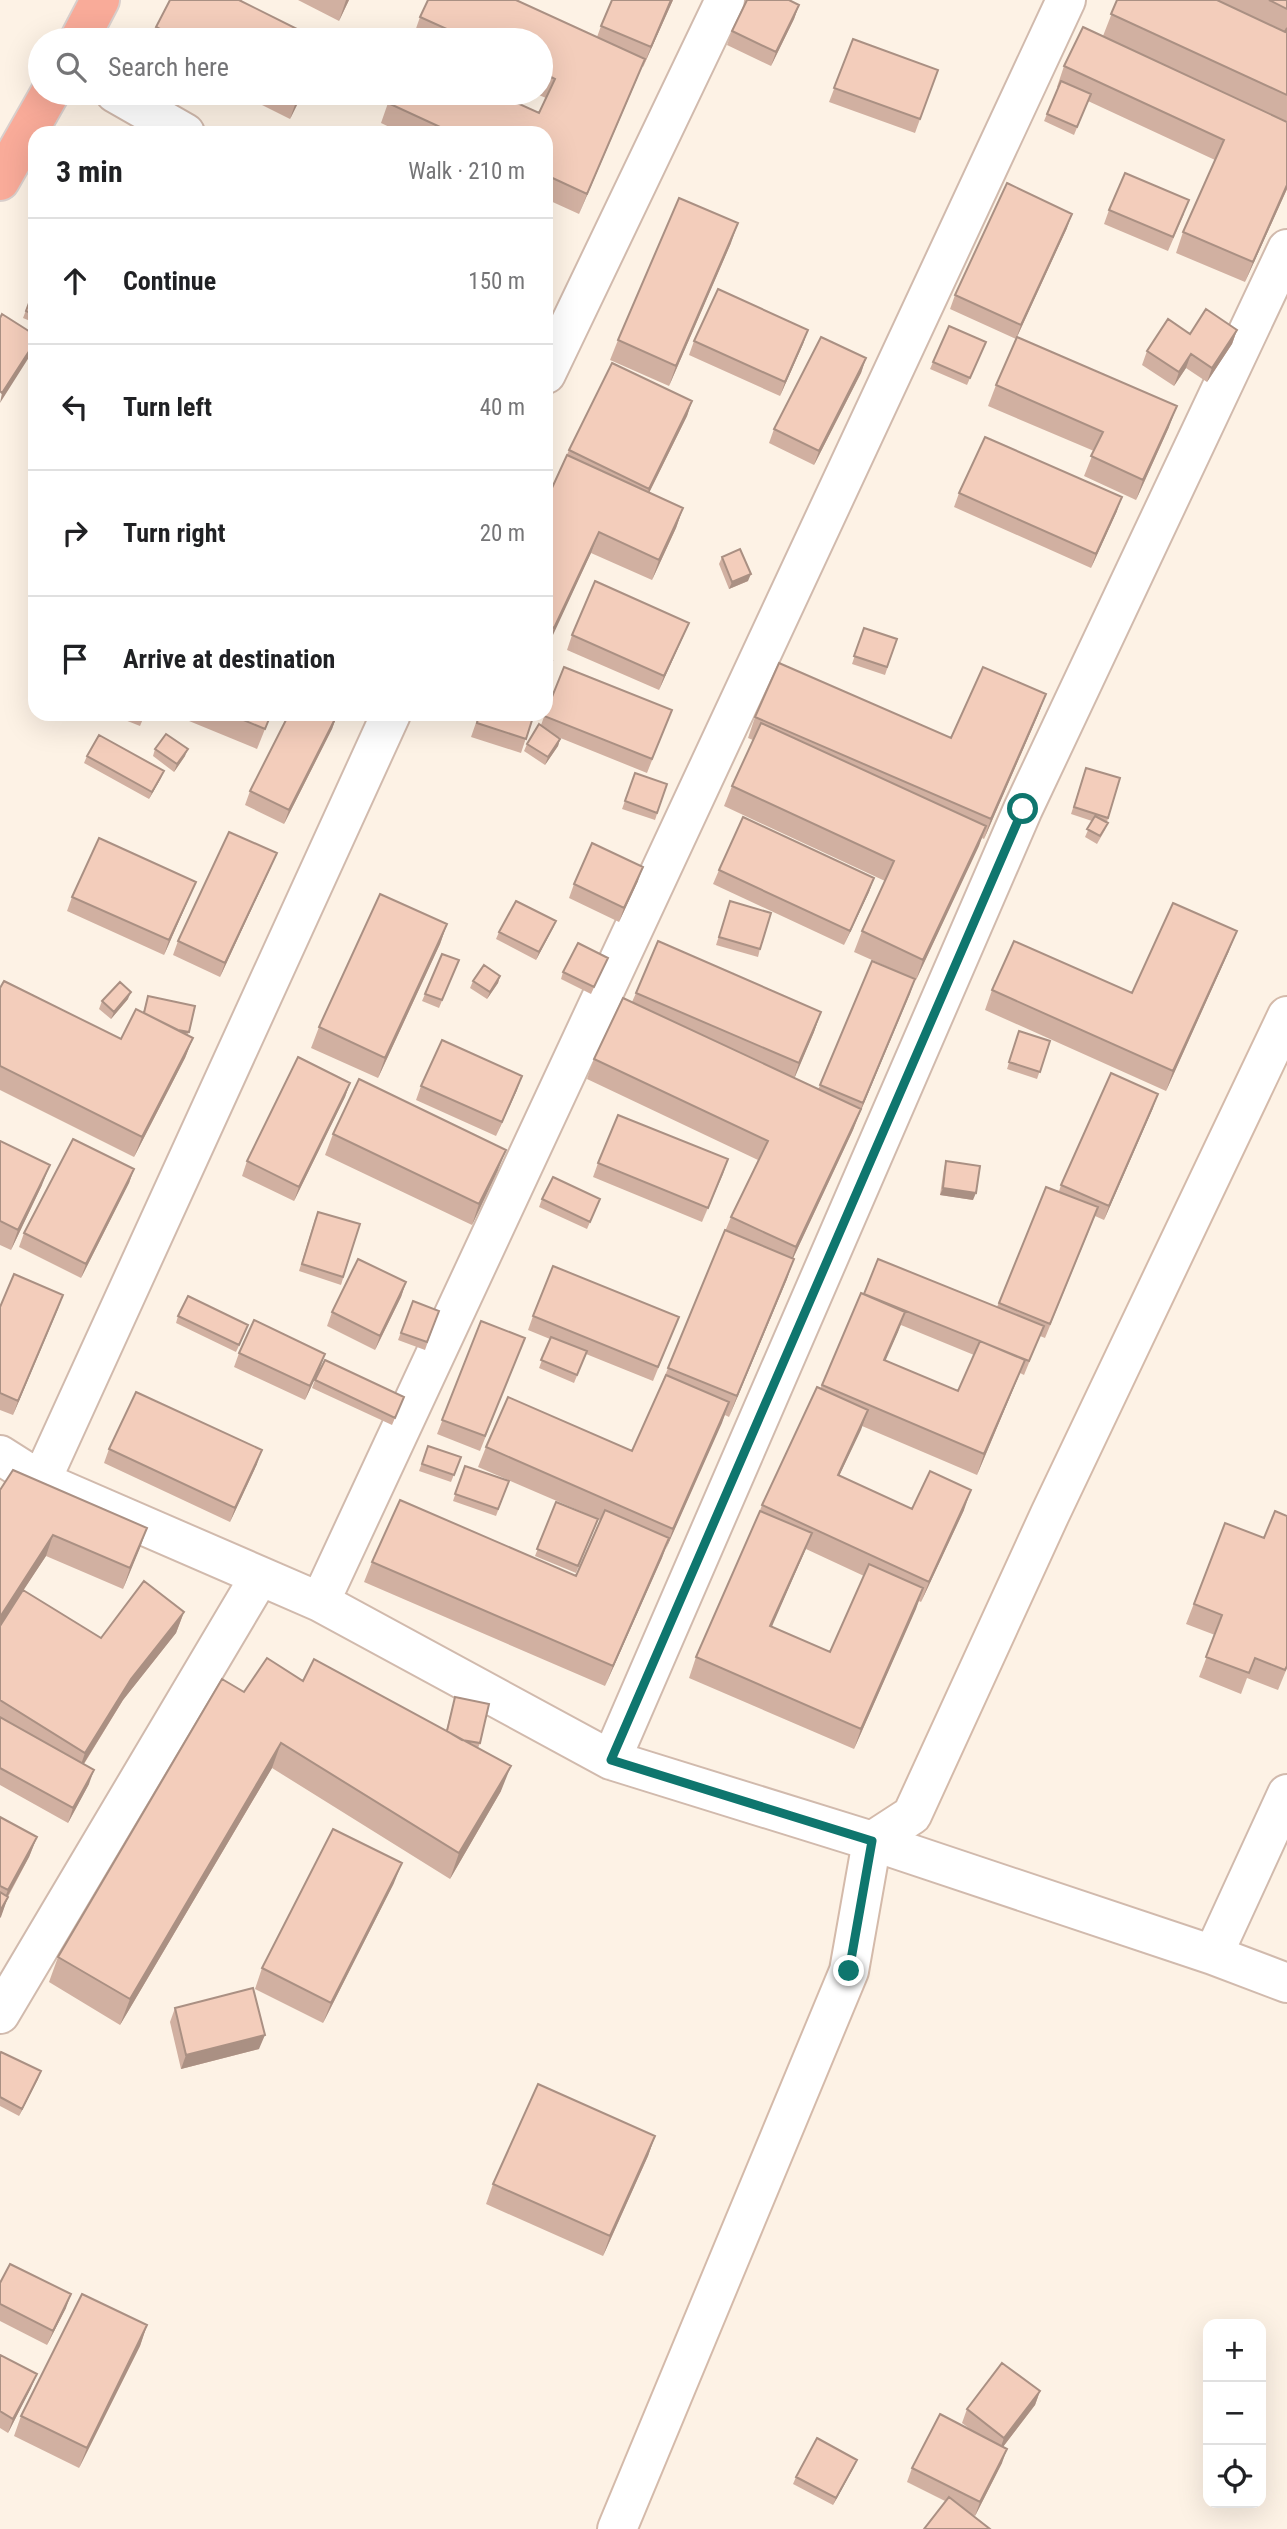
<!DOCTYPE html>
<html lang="en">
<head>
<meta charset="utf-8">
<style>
  body { margin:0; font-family:"Roboto Condensed",sans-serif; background:#f6f6f6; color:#202124 }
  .controls { position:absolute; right:21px; bottom:21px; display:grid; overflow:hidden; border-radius:14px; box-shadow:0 7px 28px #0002 }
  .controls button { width:63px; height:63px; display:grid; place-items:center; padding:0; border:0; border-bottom:2px solid #e0e0e0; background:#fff; color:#202124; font:35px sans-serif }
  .stop { position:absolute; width:21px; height:21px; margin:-16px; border:5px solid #0f766e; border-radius:50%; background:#fff }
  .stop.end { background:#0f766e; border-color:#fff; box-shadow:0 2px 7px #0008 }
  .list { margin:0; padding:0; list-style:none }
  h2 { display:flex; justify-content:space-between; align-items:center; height:91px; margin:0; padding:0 28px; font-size:30px }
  h2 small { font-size:23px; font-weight:400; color:#757577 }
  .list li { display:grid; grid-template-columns:46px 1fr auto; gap:21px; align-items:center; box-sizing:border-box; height:126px; padding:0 28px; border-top:2px solid #e0e0e0 }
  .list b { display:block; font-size:26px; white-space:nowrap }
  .list em { font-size:23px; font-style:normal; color:#757577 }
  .icon { flex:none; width:38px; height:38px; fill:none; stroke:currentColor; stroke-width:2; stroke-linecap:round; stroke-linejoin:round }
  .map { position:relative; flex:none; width:1287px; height:2529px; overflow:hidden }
  .search { position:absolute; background:#fff; box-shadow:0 7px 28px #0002; left:28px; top:28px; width:525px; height:77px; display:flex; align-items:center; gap:18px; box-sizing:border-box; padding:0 24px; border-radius:38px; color:#757577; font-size:26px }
  .panel { position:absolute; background:#fff; box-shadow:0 7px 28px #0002; left:28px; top:126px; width:525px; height:595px; border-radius:21px }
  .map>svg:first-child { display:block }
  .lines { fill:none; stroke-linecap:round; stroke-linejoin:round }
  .street-casing { stroke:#d1baad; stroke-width:42 }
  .secondary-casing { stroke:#d4baaa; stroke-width:42 }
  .highway-casing { stroke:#d9cfcc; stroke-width:42 }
  .street { stroke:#fff; stroke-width:38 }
  .secondary { stroke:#fff; stroke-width:38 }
  .highway { stroke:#f9ab99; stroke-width:38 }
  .wall { fill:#d1b0a1; fill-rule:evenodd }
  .shaded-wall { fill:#aa9083 }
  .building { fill:#f3cdbb; stroke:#aa9083; stroke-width:2 }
  .route { stroke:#0f766e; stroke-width:9 }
</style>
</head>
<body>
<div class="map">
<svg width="1287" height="2529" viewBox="0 0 1287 2529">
  <rect width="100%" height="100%" fill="#fdf2e5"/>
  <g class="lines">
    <defs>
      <path id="street" d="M115,93L185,133
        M546,374L725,0
        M0,1455L41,1481L320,1602L611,1760L872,1841L1213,1955L1287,1983
        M41,1481L391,714
        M320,1602L1066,0
        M611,1760L1023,809L1287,249
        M1213,1955L1287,1794
        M0,2014L260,1576"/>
      <path id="secondary" d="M617,2529L849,1971L872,1841L912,1815L1050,1514L1287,1016"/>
      <path id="highway" d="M79,40L100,0
        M0,181L50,93"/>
    </defs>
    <!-- street casing -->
    <use href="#street" class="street-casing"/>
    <!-- secondary casing -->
    <use href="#secondary" class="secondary-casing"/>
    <!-- highway casing -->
    <use href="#highway" class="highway-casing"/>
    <!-- street -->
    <use href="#street" class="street"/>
    <!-- secondary -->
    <use href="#secondary" class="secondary"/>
    <!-- highway -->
    <use href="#highway" class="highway"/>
  </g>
  <!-- wall -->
  <path class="wall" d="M170,0H242L241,2L319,40H152L156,27Z
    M298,0H349L339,21Z
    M673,0L643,67L642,66L579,214L546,199V133H402L381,123L388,103L539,113L546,98L534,93H541V40H420L413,37L420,17L597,37L601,26Z
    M1117,0H1287V189L1245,282L1176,253L1183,232L1215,160L1088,101L1074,135L1044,121L1058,87H1057L1064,66L1103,36Z
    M799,5L794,19L771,66L727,45L732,31Z
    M853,39L938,70L915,133L829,102Z
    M238,93H303L290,119Z
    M1109,210L1184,214L1168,251L1104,224Z
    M1067,228L1017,337L1169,427L1136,500L1084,476L1094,451L988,406L996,385L1016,339L950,309L955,295Z
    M731,243L669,386L610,360L618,340Z
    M35,287V323L23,318Z
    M808,330L803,344L780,396L689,355L694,341Z
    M1237,330L1232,344L1207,382L1186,368L1174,386L1142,365L1147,351L1190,334Z
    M986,342L967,385L930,369L933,362Z
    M866,358L861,373L814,465L769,443L774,429Z
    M692,401L687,416L649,493L683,508L676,528L652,580L591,553L546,648V501L569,450Z
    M959,493L1117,511L1091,568L954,507Z
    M722,557L748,581L729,589L719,564Z
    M689,623L683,637L659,690L567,650L572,635Z
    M864,628L897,639L885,675L852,664Z
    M1046,694L1038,715L984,839L982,838L916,980H915L853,1130L793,1258L787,1279L729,1417L725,1415L605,1686L364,1582L372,1562L576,1576L600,1520L598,1519L576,1573L535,1556L556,1502L587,1514L478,1467L486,1447L632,1451L660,1388L668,1368L731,1217L758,1160L587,1079L594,1059L632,1002L636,993L821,1012L814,1032L794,1078L818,1090L872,961L910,977L854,952L862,931L885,881L724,806L732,786L753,740L748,738L755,717L951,738Z
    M672,710L647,773L558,737L560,739L558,746L545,765L524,751L527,744L541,725L545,714Z
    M110,714H145L140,726Z
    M172,714H271L257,749Z
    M479,714H534L521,753L471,737Z
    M337,715L332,729L284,824L245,805L250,791Z
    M155,749L185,756L174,772L153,756Z
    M87,756L161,778L149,799L84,763Z
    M1086,768L1120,778L1107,822L1108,823L1105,830L1097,844L1085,837L1092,821L1071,814Z
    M635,773L667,784L655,820L622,809Z
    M271,867L220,977L173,955L178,941Z
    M719,870L874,878L869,892L844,945L713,884Z
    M638,881L619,922L569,898L574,884Z
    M190,896L164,955L67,911L72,897Z
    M730,901L760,949L758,957L716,945Z
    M556,921L553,928L536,960L496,939L499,932Z
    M447,924L440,944L378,1078L311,1048L319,1027Z
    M1229,951L1166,1091L985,1010L992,990L1132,993Z
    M608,958L591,994L561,979L563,972Z
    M459,960L439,1008L422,1001L425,994Z
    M500,976L498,983L487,999L470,988L473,981Z
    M0,988L121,1039L143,1013L148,996L195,1006L188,1035L193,1038L185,1058L134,1157L0,1090Z
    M128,999L111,1019L99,1009L102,1001Z
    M1019,1031L1050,1041L1037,1079L1007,1069Z
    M350,1083L345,1097L294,1201L242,1176L247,1161Z
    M421,1086L517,1090L496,1136L416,1100Z
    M1153,1108L1104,1220L1095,1216L1045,1338L1040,1336L1024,1375L1020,1373L977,1475L862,1426L839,1476L912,1509L964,1510L921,1602L919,1601L854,1749L689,1678L696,1657L755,1523L762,1505L820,1389L861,1293L864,1294L997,1307L1046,1187L1059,1191L1061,1185ZM901,1325L974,1355L958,1391L885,1360ZM806,1549L864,1576L830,1652L771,1627Z
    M333,1134L498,1170L472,1225L325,1155Z
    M0,1141L42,1185L11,1250L0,1245Z
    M728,1159L702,1222L593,1177L598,1163Z
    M946,1161L973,1200L940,1195L944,1168Z
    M134,1169L129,1183L81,1278L19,1247L24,1233Z
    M542,1199H600L587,1229L539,1207Z
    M315,1219L360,1224L341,1285L299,1271Z
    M406,1282L401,1297L375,1350L327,1326L332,1312Z
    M63,1295L13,1415L0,1410V1307Z
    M413,1301L439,1311L425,1350L398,1340Z
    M178,1316L245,1333L236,1352L176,1323Z
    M533,1316L679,1317L653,1381L586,1354L574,1383L539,1368L550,1339L528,1330Z
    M481,1321L519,1352L480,1451L437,1434Z
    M239,1353L320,1368L305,1400L234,1367Z
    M315,1380L404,1397L392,1425L312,1388Z
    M428,1446L461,1457L451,1482L419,1471Z
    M109,1449L257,1464L230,1522L104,1463Z
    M465,1466L509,1481L496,1516L453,1501Z
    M0,1490L147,1528L123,1589L46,1556L23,1590L101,1638L184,1612L176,1633L123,1700L84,1764L89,1784L68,1823L0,1785Z
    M1287,1516V1668L1278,1690L1247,1678L1241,1694L1199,1677L1215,1635L1186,1624L1225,1523L1264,1538Z
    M303,1681L446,1731L455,1697L480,1743L478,1748L501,1791L450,1879L272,1768L120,2025L49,1982L58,1957L244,1692Z
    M0,1817L37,1837L29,1857L8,1897L0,1918Z
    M394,1883L323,2023L255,1989L262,1968Z
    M175,2008L259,2049L181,2069L170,2022Z
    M0,2054L38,2079L19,2116L0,2106Z
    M655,2136L648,2156L603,2256L486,2204L493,2184Z
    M0,2283L66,2308L47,2345L0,2321Z
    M147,2325L140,2346L79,2468L14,2436L21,2416Z
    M0,2355L31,2388L8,2433L0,2428Z
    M1040,2391L1035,2405L1003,2447L1002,2463L975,2516L907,2482L912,2468L970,2429L962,2423L967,2409Z
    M854,2467L833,2505L793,2484L796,2477Z"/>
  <!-- shaded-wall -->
  <path class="shaded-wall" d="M346,0H349L339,21Z
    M671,0H673L643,67L651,47Z
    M799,5L794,19L771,66L776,52Z
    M645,59L637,79L579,214L587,194Z
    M300,93H303L290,119L297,99Z
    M1287,185V189L1245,282L1253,262Z
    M1072,214L1067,228L1016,339L1021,325Z
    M738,223L731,243L669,386L676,366Z
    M808,330L803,344L780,396L785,382Z
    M1237,330L1232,344L1207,382L1212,368Z
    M35,342L33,351L0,403L2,393Z
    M1191,354L1186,368L1174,386L1179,372Z
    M866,358L861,373L814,465L819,451Z
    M692,401L687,416L644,503L649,489Z
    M1177,406L1169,427L1136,500L1143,480Z
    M1122,497L1117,511L1091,568L1096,554Z
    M683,508L676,528L652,580L659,560Z
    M599,532L591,553L547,648L554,628Z
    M751,574L748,581L729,589L732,582Z
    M689,623L683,637L659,690L664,676Z
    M1046,694L1038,715L984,839L991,819Z
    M337,715L332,729L284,824L289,810Z
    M560,739L558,746L545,765L548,757Z
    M188,749L185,756L174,772L177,764Z
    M164,771L161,778L149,799L152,792Z
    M986,826L979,846L916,980L923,960Z
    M277,853L271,867L220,977L225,963Z
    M643,867L638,881L619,922L624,908Z
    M874,878L869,892L844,945L850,931Z
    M196,882L190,896L164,955L169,940Z
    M556,921L553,928L536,960L539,952Z
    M447,924L440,944L378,1078L385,1058Z
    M1237,931L1229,951L1166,1091L1173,1071Z
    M500,976L498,983L487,999L490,992Z
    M915,979L910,994L858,1117L863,1103Z
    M131,992L128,999L111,1019L114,1012Z
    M821,1012L814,1032L792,1084L799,1063Z
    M193,1038L185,1058L134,1157L142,1137Z
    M522,1076L517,1090L496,1136L502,1122Z
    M350,1083L345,1097L294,1201L299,1187Z
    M1158,1094L1153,1108L1104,1220L1109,1206Z
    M861,1109L853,1130L789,1267L796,1247Z
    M506,1150L498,1170L472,1225L479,1204Z
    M728,1159L723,1174L702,1222L708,1208Z
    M50,1165L42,1185L11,1250L18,1230Z
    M134,1169L129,1183L81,1278L86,1264Z
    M943,1188L976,1193L973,1200L940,1195Z
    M794,1259L787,1279L729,1417L737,1396Z
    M406,1282L401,1297L375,1350L380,1336Z
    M63,1295L58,1309L13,1415L18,1401Z
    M905,1312L898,1332L877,1380L884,1360Z
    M325,1354L320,1368L305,1400L310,1386Z
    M1025,1360L1017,1380L977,1475L984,1454Z
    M729,1402L722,1423L666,1549L673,1529Z
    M868,1410L861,1430L830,1495L838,1475Z
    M262,1450L257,1464L230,1522L235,1508Z
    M971,1490L964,1510L921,1602L929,1582Z
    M147,1528L140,1548L123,1589L130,1568Z
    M812,1533L804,1553L763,1647L770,1626Z
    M53,1535L46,1556L0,1626V1617Z
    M669,1538L662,1558L605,1686L613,1666Z
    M923,1588L916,1609L854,1749L861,1729Z
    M184,1612L176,1633L123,1700L78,1773L85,1753L131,1679Z
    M281,1743L272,1768L120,2025L130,1999Z
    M511,1766L501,1791L450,1879L459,1853Z
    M94,1770L89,1784L68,1823L73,1808Z
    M37,1837L29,1857L0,1910L8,1890Z
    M402,1863L394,1883L323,2023L331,2003Z
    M8,1897L1,1917L0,1918V1911Z
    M265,2035L259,2049L181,2069L186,2055Z
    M41,2071L38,2079L19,2116L22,2109Z
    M655,2136L648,2156L603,2256L610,2236Z
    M71,2294L66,2308L47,2345L53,2331Z
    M147,2325L140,2346L79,2468L87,2448Z
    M37,2374L31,2388L8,2433L13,2419Z
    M1040,2391L1035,2405L999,2452L1004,2438Z
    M1007,2449L1002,2463L975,2516L980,2502Z
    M857,2460L854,2467L833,2505L836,2498Z"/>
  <!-- building -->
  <path class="building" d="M170,0H239L319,40H182L156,27Z
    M428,0H516L645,59L587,194L546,175V133H453L388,103L393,93H495L539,113L555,79L541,72V40H471L420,17Z
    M612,0H671L651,47L601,26Z
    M747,0H789L799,5L776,52L732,31Z
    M1117,0H1217L1285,32L1287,28V95L1111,14Z
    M1269,0H1287V9Z
    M1083,27L1287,122V185L1253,262L1183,232L1224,140L1064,66Z
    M853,39L938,70L920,119L834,88Z
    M1061,81L1091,94L1077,127L1047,114Z
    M285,93H300L297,99Z
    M1125,173L1189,200L1173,237L1109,210Z
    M1007,183L1072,214L1021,325L955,295Z
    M679,198L738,223L676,366L618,340Z
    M35,287V315L26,311Z
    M718,289L808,330L785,382L694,341Z
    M1206,309L1237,330L1212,368L1191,354L1179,372L1147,351L1168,319L1190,334Z
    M2,314L35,335V342L2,393L0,391V318Z
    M949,326L986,342L970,378L933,362Z
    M821,337L866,358L819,451L774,429Z
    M1017,337L1177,406L1143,480L1091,456L1103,432L996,385Z
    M612,363L692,401L649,489L569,450Z
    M985,437L1122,497L1096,554L959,493Z
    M567,455L683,508L659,560L599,532L554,628L546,625V501Z
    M740,549L751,574L732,582L722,557Z
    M595,581L689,623L664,676L572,635Z
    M864,628L897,639L887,667L854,656Z
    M546,659L552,661L546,678Z
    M779,663L951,738L983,667L1046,694L991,819L755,717Z
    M564,667L672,710L652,759L544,716L546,714V712Z
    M229,714H271L265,729Z
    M289,714L337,715L289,810L250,791Z
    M479,714H534L526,739L477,723Z
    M761,723L986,826L923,960L862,931L894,861L732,786Z
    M539,724L560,739L548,757L527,744Z
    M166,734L188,749L177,764L155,749Z
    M99,735L164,771L152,792L87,756Z
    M1086,768L1120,778L1108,818L1074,807Z
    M635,773L667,784L657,813L625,801Z
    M1095,816L1108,823L1100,836L1087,829Z
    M743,817L874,878L850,931L719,870Z
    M229,832L277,853L225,963L178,941Z
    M99,838L196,882L169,940L72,897Z
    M592,843L643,867L624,908L574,884Z
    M380,894L447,924L385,1058L319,1027Z
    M516,901L556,921L539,952L499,932Z
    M730,901L771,913L760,949L719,937Z
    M1173,903L1237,931L1173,1071L992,990L1014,941L1132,993Z
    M658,941L821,1012L799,1063L636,993Z
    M578,943L608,958L594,987L563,972Z
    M442,954L459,960L442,1000L425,994Z
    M872,961L915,979L863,1103L820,1085Z
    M484,965L500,976L490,992L473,981Z
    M4,981L121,1039L136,1009L193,1038L142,1137L0,1066V988Z
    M120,982L131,992L114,1012L102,1001Z
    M148,996L195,1006L189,1032L178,1030L144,1013Z
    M623,998L861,1109L796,1247L731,1217L768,1141L594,1059Z
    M1019,1031L1050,1041L1040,1072L1009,1062Z
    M442,1040L522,1076L502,1122L421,1086Z
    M298,1057L350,1083L299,1187L247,1161Z
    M1111,1073L1158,1094L1109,1206L1061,1185Z
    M359,1079L506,1150L479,1204L333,1134Z
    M618,1115L728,1159L708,1208L598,1163Z
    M73,1139L134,1169L86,1264L24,1233Z
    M0,1141L50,1165L18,1230L0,1221Z
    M946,1161L980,1166L976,1193L943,1188Z
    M553,1177L600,1199L590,1222L542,1199Z
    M1046,1187L1098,1207L1050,1324L999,1303Z
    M318,1212L360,1224L343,1277L302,1264Z
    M725,1230L794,1259L737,1396L668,1368Z
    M358,1259L406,1282L380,1336L332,1312Z
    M878,1259L1044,1326L1029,1361L864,1294Z
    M553,1266L679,1317L658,1367L533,1316Z
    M14,1274L63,1295L18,1401L0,1393V1307Z
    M861,1293L905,1312L884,1360L958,1391L980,1341L1025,1360L984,1454L822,1385Z
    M188,1296L248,1325L239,1345L178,1316Z
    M413,1301L439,1311L427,1342L401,1333Z
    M254,1320L325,1354L310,1386L239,1353Z
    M481,1321L525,1338L485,1436L442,1420Z
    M551,1337L587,1351L577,1375L541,1360Z
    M325,1360L404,1397L395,1418L315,1380Z
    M666,1375L729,1402L673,1529L486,1447L508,1397L632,1451Z
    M817,1387L868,1410L838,1475L912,1509L930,1471L971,1490L929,1582L762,1505Z
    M136,1392L262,1450L235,1508L109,1449Z
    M428,1446L461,1457L454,1475L422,1464Z
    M465,1466L509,1481L498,1509L455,1494Z
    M13,1470L147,1528L130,1568L53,1535L0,1617V1490Z
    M400,1500L576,1576L605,1510L669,1538L613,1666L372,1562Z
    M556,1502L598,1519L578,1566L537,1549Z
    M760,1511L812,1533L770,1626L830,1652L869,1564L923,1588L861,1729L696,1657Z
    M1275,1511L1287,1516V1666L1285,1670L1255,1658L1249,1673L1206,1657L1222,1615L1194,1604L1225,1523L1264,1538Z
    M144,1581L184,1612L131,1679L85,1753L0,1700V1626L23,1590L101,1638Z
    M267,1658L303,1681L314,1659L511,1766L459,1853L281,1743L130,1999L58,1957L222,1679L244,1692Z
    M455,1697L489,1704L480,1743L462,1740L447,1731Z
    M0,1717L94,1770L73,1808L0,1768Z
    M0,1817L37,1837L8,1890L0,1886Z
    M333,1829L402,1863L331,2003L262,1968Z
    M0,1892L8,1897L0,1911Z
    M253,1988L265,2035L186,2055L175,2008Z
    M1,2052L41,2071L22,2109L0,2097V2054Z
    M538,2084L655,2136L610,2236L493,2184Z
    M10,2264L71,2294L53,2331L0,2304V2283Z
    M82,2294L147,2325L87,2448L21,2416Z
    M0,2355L37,2374L13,2419L0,2411Z
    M1002,2363L1040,2391L1004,2438L967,2409Z
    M940,2414L1007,2449L980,2502L912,2468Z
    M817,2438L857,2460L836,2498L796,2477Z
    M949,2497L990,2529H924Z"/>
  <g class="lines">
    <!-- route -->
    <path class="route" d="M849,1971L872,1841L611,1760L1023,809"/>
  </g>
</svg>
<div class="controls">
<button>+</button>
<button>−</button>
<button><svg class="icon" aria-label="locate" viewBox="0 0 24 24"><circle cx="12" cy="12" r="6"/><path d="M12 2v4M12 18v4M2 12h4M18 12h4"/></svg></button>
</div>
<div class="stop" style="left:1023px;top:809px"></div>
<div class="stop end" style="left:849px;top:1971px"></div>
<div class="search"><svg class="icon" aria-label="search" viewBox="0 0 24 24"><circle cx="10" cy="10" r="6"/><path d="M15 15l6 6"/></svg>Search here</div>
<section class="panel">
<h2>3 min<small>Walk · 210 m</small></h2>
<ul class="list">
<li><svg class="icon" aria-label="ahead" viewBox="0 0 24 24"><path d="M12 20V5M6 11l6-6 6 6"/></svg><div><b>Continue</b></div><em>150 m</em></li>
<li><svg class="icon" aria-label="left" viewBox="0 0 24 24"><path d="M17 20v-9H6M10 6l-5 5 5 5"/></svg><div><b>Turn left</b></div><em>40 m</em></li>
<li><svg class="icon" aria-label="right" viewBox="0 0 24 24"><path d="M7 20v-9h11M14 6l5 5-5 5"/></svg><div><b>Turn right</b></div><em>20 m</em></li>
<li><svg class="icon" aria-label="arrive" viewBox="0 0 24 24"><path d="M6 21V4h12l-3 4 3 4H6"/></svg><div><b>Arrive at destination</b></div></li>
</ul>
</section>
</div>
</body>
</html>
